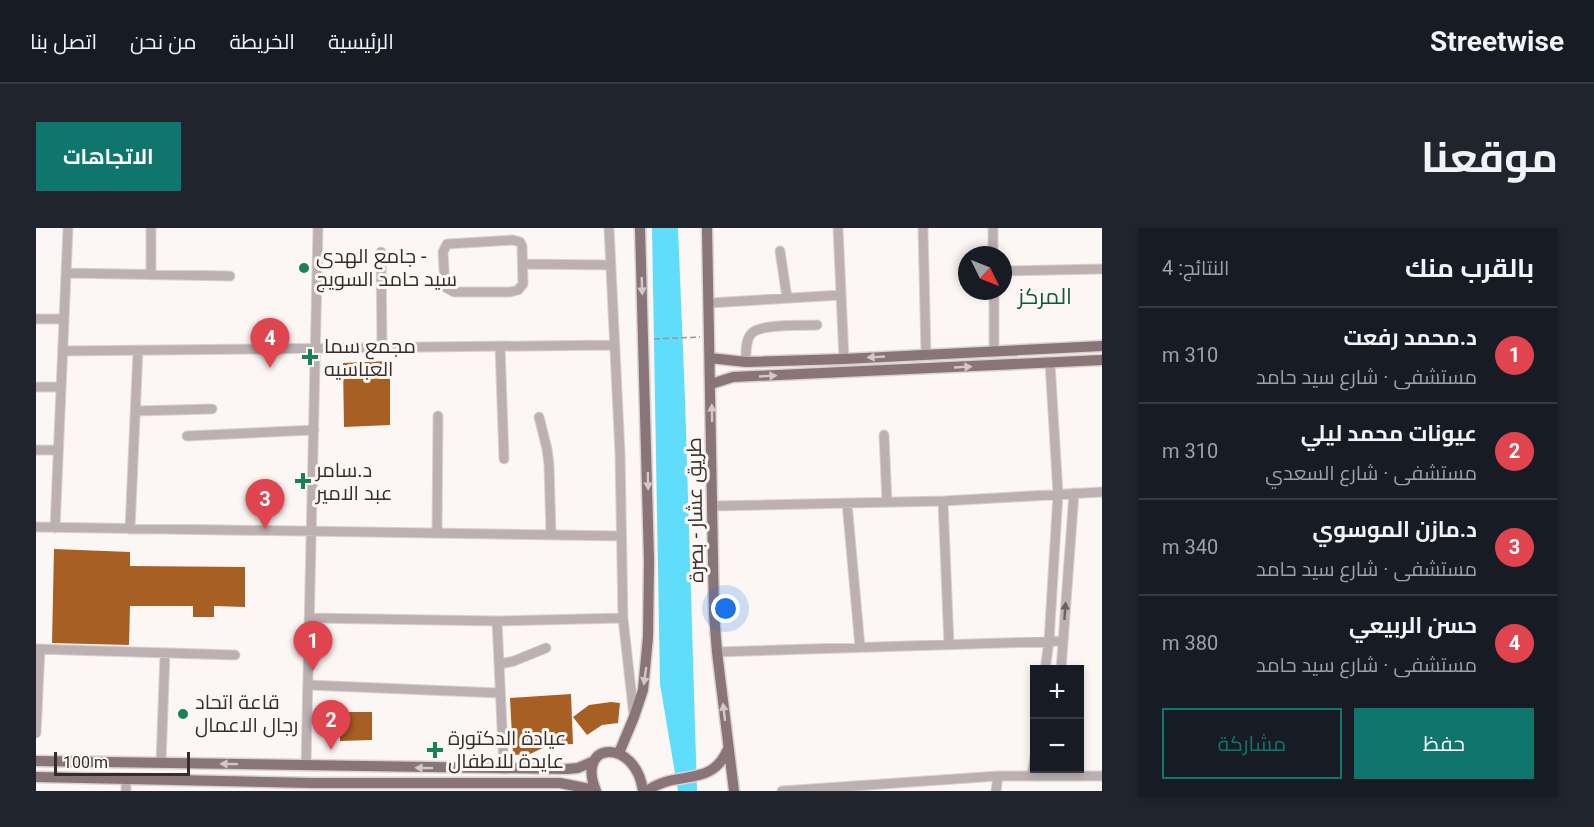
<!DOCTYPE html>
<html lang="ar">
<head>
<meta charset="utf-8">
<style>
  body { margin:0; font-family:Roboto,Cairo,sans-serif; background:#20242c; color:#f1f3f6; direction:rtl }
  .controls { position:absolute; right:18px; bottom:18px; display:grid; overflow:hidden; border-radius:0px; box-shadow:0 3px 9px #0003 }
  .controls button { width:54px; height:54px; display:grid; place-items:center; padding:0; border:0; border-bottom:2px solid #363941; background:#171b24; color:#f1f3f6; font:30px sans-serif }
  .compass { position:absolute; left:922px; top:18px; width:54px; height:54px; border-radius:50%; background:#171b24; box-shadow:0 3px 9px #0003; rotate:133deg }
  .scale { position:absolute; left:18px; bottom:15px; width:136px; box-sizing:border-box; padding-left:6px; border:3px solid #352d28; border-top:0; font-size:16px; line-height:21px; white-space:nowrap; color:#352d28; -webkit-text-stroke:4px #fcf7f4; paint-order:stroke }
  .you { position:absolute; left:690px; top:381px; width:21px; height:21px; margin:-15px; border:4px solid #fff; border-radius:50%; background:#1a73e8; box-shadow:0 0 0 9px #1a73e833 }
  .badge { display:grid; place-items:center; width:39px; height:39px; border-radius:50%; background:#0f766e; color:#fff; font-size:20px; font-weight:700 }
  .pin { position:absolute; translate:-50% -50px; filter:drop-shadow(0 2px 3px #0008) }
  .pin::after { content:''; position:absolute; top:32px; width:21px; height:18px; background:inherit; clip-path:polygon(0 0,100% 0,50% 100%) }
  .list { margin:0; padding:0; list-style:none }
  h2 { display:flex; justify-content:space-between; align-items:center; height:78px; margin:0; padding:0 24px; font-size:26px }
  h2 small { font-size:20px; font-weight:400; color:#9ea1a6 }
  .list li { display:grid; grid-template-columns:39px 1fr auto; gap:18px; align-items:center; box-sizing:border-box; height:96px; padding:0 24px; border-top:2px solid #363941 }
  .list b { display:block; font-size:22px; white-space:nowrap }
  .list p { margin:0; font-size:20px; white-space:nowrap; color:#9ea1a6 }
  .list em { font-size:20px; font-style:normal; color:#9ea1a6 }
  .actions { display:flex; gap:12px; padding:18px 24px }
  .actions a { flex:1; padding:14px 0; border:2px solid #0f766e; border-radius:0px; text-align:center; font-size:21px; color:#0f766e }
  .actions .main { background:#0f766e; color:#fff }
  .map { position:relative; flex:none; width:1066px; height:563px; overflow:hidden; direction:ltr; border-radius:0px }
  header { display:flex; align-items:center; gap:36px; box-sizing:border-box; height:84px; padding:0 30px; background:#171b24; border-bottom:2px solid #363941 }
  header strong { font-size:28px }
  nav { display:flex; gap:33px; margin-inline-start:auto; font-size:21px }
  .intro { display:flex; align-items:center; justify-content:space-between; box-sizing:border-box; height:144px; padding:0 36px }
  h1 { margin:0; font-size:42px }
  .button { padding:15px 27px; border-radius:0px; background:#0f766e; color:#fff; font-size:21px; font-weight:700 }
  main { display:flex; gap:36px; padding:0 36px }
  aside { flex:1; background:#171b24; border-radius:0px; box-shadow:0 3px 9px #0003 }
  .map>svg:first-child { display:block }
  .water { fill:#60ddfb }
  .building { fill:#a75f23 }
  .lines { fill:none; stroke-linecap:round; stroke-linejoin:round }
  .minor-casing { stroke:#d8d3cf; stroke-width:11 }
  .major-casing { stroke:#d8d3cf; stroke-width:13 }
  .path { stroke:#9b9591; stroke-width:1.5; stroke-dasharray:6 3; stroke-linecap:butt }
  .minor { stroke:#bcb0b2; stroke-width:9 }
  .major { stroke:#887479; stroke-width:10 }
  .oneway { fill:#d3c9c9 }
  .oneway2 { fill:#6b615f }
  .poi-dot { fill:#1a805a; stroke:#fcf7f4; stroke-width:2 }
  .labels { text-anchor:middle; stroke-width:6; stroke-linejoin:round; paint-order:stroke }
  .poi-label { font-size:20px; fill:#352d28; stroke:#fcf7f4; text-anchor:start }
  .street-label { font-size:20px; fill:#352d28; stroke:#fcf7f4 }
  .quarter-label { font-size:22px; fill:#12563c; stroke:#fcf7f4 }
</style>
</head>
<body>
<header>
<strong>Streetwise</strong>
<nav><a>الرئيسية</a><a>الخريطة</a><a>من نحن</a><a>اتصل بنا</a></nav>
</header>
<div class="intro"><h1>موقعنا</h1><a class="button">الاتجاهات</a></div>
<main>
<aside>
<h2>بالقرب منك<small>النتائج: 4</small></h2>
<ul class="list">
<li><span class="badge" style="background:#e0444e">1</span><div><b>د.محمد رفعت</b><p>مستشفى · شارع سيد حامد</p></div><em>310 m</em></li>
<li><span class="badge" style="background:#e0444e">2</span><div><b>عيونات محمد ليلي</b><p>مستشفى · شارع السعدي</p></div><em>310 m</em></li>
<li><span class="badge" style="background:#e0444e">3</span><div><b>د.مازن الموسوي</b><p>مستشفى · شارع سيد حامد</p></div><em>340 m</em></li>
<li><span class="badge" style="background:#e0444e">4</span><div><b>حسن الربيعي</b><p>مستشفى · شارع سيد حامد</p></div><em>380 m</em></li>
</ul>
<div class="actions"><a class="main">حفظ</a><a>مشاركة</a></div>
</aside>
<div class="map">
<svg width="1066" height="563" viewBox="0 0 1066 563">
  <rect width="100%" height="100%" fill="#fcf7f4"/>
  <!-- water -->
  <path class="water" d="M616,0H642L649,171L661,563H642L624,456Z"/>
  <!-- building -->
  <path class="building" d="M354,133V197L308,199L307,135Z
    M18,321L94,324V338L209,339V379L178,378V389H157V378H94L93,417L16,415Z
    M535,466L537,516L513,517L494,526L477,527L474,470Z
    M575,474L584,475L582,495L566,497L551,507L537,489L553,477Z
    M304,484H336V512L304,513Z"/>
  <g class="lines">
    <defs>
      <path id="minor" d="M573,0L584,225L587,390L598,489
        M802,0L808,131
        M887,0L890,127
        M957,0V27
        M477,12L484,14L486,18L487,56L482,62L474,64H418L409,59L407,24L411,16Z
        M744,23L751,70
        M345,24L346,119
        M487,36L574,37
        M967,43L1066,41
        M30,45L194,48
        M115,47V0
        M958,63V123
        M673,75L805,67
        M0,91H28
        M464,118L468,231
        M27,123L577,117
        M710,134C710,125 709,113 715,106C724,95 767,98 781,97
        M0,159H25
        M99,183L176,181
        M503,189L511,221L513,237L515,306
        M848,207L851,274
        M151,208L278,202
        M0,222H22
        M907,273L913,417
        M811,275L824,419
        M677,278L907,273L1066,264
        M0,299L585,308
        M19,300L32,0
        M94,301L102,122
        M401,305L402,188
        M273,390L461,393L587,390
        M461,393L468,541
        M0,421L199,427
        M681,424L1027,413
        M464,436L478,433L510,420
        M1009,442L1013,413L1022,266L1014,135
        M1025,442L1038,265
        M272,457L463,465
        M0,505L4,421
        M125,535L129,425
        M270,537L282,0
        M996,547L999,529
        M90,563V553
        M746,563L962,548H1066
        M960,563L962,548"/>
      <path id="major" d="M671,0L678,386L681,424L698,563
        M674,130L710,134L808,131L1066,118
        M675,156L697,149L1066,132
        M583,525L598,489L607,462L612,409L613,333L604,0
        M0,533L531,541L542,540L558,533
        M0,549L277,555H524L559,562
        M560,563C539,512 600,510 607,563
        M611,563C640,541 675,561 692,521"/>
    </defs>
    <!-- minor casing -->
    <use href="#minor" class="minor-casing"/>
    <!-- major casing -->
    <use href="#major" class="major-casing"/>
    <!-- path -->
    <path class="path" d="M618,111L664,109"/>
    <!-- minor -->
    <use href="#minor" class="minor"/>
    <!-- major -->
    <use href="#major" class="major"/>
  </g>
  <!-- one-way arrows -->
  <defs><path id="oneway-solid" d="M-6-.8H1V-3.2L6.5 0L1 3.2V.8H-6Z" transform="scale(1.5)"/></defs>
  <g class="oneway">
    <use href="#oneway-solid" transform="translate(606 58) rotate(88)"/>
    <use href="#oneway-solid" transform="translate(840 129) rotate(177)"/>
    <use href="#oneway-solid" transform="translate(927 139) rotate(-3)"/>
    <use href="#oneway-solid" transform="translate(732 148) rotate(-3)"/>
    <use href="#oneway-solid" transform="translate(676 185) rotate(-91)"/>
    <use href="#oneway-solid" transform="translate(612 253) rotate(89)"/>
    <use href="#oneway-solid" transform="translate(609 448) rotate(98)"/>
    <use href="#oneway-solid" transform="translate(688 484) rotate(-97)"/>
    <use href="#oneway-solid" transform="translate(193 536) rotate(-179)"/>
    <use href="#oneway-solid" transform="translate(388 540) rotate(-179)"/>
  </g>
  <use class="oneway2" href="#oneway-solid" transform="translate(1029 383) rotate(-86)"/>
  <!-- markers -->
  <g class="poi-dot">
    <circle cx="268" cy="40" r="6"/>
    <path d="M271 120h6v6h6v6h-6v6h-6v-6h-6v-6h6z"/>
    <path d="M264 244h6v6h6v6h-6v6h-6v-6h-6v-6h6z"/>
    <circle cx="147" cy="486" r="6"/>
    <path d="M396 513h6v6h6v6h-6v6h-6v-6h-6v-6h6z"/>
  </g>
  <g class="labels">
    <!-- poi labels -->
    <g class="poi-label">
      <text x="280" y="35">جامع الهدى -<tspan x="280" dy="23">سيد حامد السويج</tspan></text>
      <text x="288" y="125">مجمع سما<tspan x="288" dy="23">العباسيه</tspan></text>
      <text x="280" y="249">د.سامر<tspan x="280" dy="23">عبد الامير</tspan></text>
      <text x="159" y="481">قاعة اتحاد<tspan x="159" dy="23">رجال الاعمال</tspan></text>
      <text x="412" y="517">عيادة الدكتورة<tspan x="412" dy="23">عايدة للاطفال</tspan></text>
    </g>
    <!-- street labels -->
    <g class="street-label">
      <text transform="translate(659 282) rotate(-91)" y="7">طريق عشار - بصرة</text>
    </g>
    <!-- quarter labels -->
    <g class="quarter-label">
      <text x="1009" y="76">المركز</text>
    </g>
  </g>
</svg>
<div class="controls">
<button>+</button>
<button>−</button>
</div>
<svg class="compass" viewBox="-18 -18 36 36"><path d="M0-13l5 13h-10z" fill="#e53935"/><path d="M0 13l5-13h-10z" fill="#9ea1a6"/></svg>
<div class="scale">100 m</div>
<div class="you"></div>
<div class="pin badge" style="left:277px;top:443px;background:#e0444e">1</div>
<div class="pin badge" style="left:295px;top:522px;background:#e0444e">2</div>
<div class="pin badge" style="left:229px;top:301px;background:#e0444e">3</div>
<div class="pin badge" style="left:234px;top:140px;background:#e0444e">4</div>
</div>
</main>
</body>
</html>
